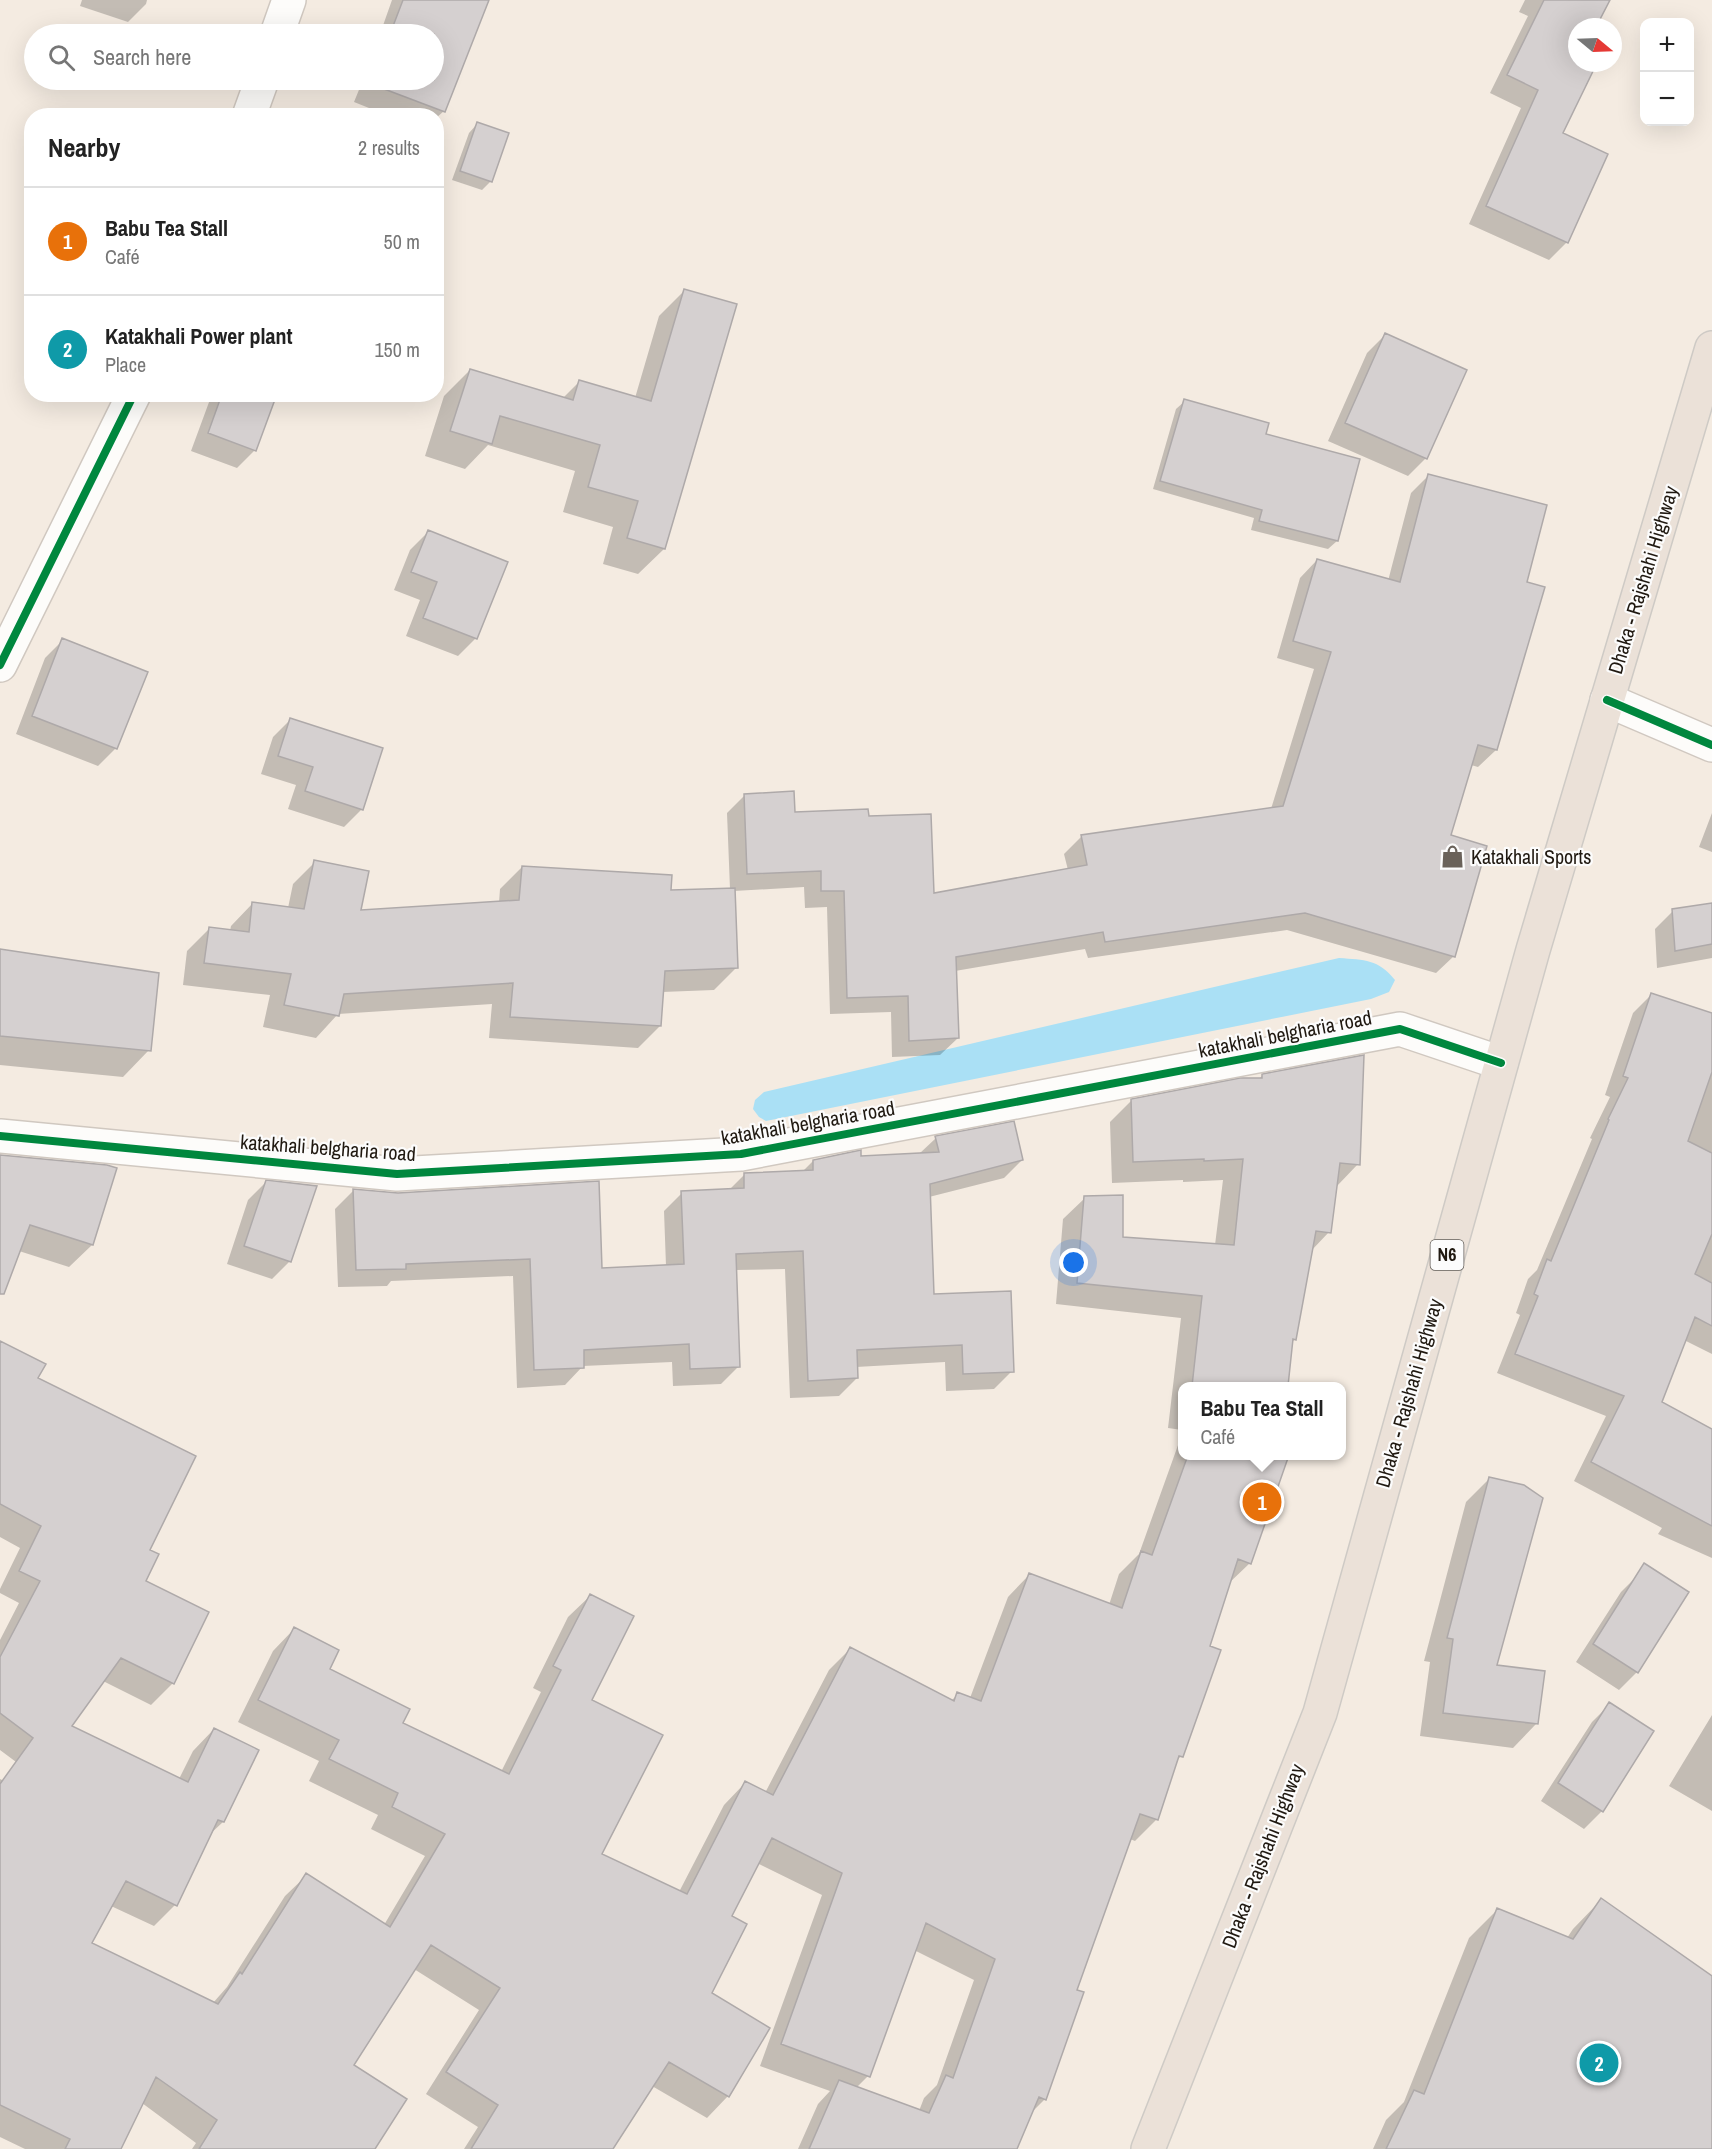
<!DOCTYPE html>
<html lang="en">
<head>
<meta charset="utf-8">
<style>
  body { margin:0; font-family:"Archivo Narrow",sans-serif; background:#f6f6f6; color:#222 }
  .controls { position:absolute; right:18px; top:18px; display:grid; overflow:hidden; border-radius:12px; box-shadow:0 6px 24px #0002 }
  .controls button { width:54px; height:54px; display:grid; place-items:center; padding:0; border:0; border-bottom:2px solid #e0e0e0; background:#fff; color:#222; font:30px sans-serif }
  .compass { position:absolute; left:1568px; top:18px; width:54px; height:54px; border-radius:50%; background:#fff; box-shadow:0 6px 24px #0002; rotate:109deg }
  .you { position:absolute; left:1074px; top:1263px; width:21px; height:21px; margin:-15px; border:4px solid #fff; border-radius:50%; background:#1a73e8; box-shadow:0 0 0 9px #1a73e833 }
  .badge { display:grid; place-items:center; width:39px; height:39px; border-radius:50%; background:#6a625a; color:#fff; font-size:20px; font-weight:700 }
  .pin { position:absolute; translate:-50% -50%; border:3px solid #fff; box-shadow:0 2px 6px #0006 }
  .popup { position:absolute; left:1178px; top:1382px; width:168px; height:78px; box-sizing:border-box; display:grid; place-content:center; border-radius:12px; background:#fff; filter:drop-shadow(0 2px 4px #0005); font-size:20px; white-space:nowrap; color:#767676 }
  .popup b { font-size:22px; color:#222 }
  .popup::after { content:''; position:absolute; left:50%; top:100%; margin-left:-12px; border:12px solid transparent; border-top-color:#fff }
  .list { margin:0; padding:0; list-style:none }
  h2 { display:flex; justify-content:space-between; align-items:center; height:78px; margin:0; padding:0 24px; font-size:26px }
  h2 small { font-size:20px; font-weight:400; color:#767676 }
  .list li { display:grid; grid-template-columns:39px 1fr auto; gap:18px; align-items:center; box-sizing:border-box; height:108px; padding:0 24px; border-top:2px solid #e0e0e0 }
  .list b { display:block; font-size:22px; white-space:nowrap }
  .list p { margin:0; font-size:20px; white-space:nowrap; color:#767676 }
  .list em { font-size:20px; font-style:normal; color:#767676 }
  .icon { flex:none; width:33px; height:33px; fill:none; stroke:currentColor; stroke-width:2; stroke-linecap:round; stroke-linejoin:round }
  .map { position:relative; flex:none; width:1712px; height:2149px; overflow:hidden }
  .search { position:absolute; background:#fff; box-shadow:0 6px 24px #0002; left:24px; top:24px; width:420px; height:66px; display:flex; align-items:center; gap:15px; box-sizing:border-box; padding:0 21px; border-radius:33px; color:#767676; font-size:22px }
  .panel { position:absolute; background:#fff; box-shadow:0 6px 24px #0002; left:24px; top:108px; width:420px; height:294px; border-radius:24px }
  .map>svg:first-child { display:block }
  .water { fill:#aae0f5 }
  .shadow { fill:#0003; fill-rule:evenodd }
  .building { fill:#d5d0d0; stroke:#aea9a9; stroke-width:1.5 }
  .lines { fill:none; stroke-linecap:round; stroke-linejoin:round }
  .minor-casing { stroke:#d0c8c0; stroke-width:36 }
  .highway-casing { stroke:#cecac5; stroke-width:36 }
  .minor { stroke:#fdfcfa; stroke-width:33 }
  .highway { stroke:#ebe1d8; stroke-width:33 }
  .cycleway-casing { stroke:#fcfcfc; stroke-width:11 }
  .cycleway { stroke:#00873e; stroke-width:8 }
  .labels { text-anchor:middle; stroke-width:4.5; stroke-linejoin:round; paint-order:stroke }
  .shield { fill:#fcfcfc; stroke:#625d58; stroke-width:1.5 }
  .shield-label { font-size:18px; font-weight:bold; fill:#201911 }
  .street-label { font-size:20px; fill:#201911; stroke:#fcfcfc }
  .poi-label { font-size:20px; fill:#201911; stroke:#fcfcfc; text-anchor:start }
</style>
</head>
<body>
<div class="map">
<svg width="1712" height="2149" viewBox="0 0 1712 2149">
  <rect width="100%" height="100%" fill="#f4ebe1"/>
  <!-- water -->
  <path class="water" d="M1339,958C1365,960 1378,959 1395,980L1389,992L1371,999L766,1121L759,1117L753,1109L755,1100L764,1092Z"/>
  <!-- shadow -->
  <path class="shadow" d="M82,0H147L146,4L128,22L80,6Z
    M392,0H487L444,111L436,118V116H389L354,102L363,80H434V34H380Z
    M1525,0H1608L1595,27H1577V63H1595L1561,134L1567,242L1549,260L1469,224L1521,108L1490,93L1528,16L1519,12Z
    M477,124L491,181L482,190L452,180L469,133Z
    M685,290L664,549L638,574L603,564L613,527L563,512L575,471L488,445L465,469L425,456L444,396L470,370L562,399L579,382L635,398L659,316Z
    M1385,335L1426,458L1408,476L1328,441L1367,353Z
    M212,394H276L255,450L237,468L191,451Z
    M1185,401L1264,435L1337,541L1328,549L1251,530L1254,518L1153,489L1176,409Z
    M1429,475L1525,583L1543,588L1496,750L1478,767L1471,765L1449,836L1454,956L1436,973L1287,930L1088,958L1085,949L955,971L958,1038L940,1055L892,1057L891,1012L830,1014L827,907L805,908L804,887L734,891L736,968L714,990L662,992L660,1026L638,1048L489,1038L492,1004L338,1014L316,1038L263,1027L270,995L183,985L187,951L209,929L230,931L231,926L253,903L288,908L293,884L315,862L359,912L499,903L500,889L522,867L669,892L730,889L727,813L745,795L794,814L867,818L933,895L1068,870L1064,854L1081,837L1271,809L1314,669L1277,658L1300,578L1317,560L1388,581L1411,493Z
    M428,532L476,638L458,656L406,636L420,600L394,590L410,550Z
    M63,640L116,748L98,766L16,734L45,658Z
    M291,719L362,809L344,827L288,809L296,785L261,774L273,737Z
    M1712,813V852L1699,847Z
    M1712,904V958L1657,968L1655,929L1673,911Z
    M0,950L149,1050L123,1077L0,1065Z
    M1652,994L1712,1015V1354L1684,1340L1660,1403L1712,1429V1558L1658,1534L1662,1528L1574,1481L1606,1416L1497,1373L1520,1315L1516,1313L1528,1279L1537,1270L1592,1139L1590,1138L1610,1097L1605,1095L1633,1013Z
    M1262,1076L1358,1164L1337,1186L1329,1232L1311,1251L1295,1339L1291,1343L1286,1386H1182V1430L1168,1428L1181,1318L1056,1304L1063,1219L1085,1198L1121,1238L1215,1245L1223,1180L1183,1182V1180L1112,1183L1110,1122L1131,1101L1259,1079Z
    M936,1138L1022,1160L1004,1178L929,1197L932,1295L1012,1371L994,1389L946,1391L945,1362L856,1367L857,1378L839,1396L790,1398L785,1269L735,1270L739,1366L721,1384L673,1386L672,1362L583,1366L565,1385L517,1388L513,1276L391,1281L387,1286L338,1287L335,1209L353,1191L601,1269L666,1266L664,1211L682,1193L729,1190L744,1175L802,1172L813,1161L919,1154Z
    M0,1156L92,1245L69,1267L19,1251L0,1281Z
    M266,1182L290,1261L272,1279L227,1264L248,1200Z
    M0,1345L36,1379L148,1550L144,1581L173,1683L151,1705L103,1681L70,1726L179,1779L193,1751L214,1729L257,1751L223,1822L209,1835L175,1905L154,1926L111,1906L90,1943L213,2003L227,1987L285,1896L307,1875L384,1925L425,1856L371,1829L378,1815L309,1781L319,1761L238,1722L273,1651L294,1629L328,1669L401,1724L501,1772L541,1692L533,1688L568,1617L590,1596V1700L600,1854L679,1892L724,1805L745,1783L765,1793L829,1670L850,1649L951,1701L958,1694L970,1698L1008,1597L1029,1575L1109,1605L1119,1574L1139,1554L1182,1434V1456H1282L1250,1563L1228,1584L1208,1647L1181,1756L1175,1762L1157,1819L1135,1841L1130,1839L1075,1991L1045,2099L1030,2114L1016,2149H798L818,2104L830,2091L760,2066L822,1895L757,1863L730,1917L710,1994L728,2096L707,2118L652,2086L612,2149H464L478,2127L426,2094L479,2010L414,1969L352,2065L373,2149H192L196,2143L142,2103L119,2149H25L0,2137V1779L101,1828L102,1826L0,1750V1640L19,1603L0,1593V1589L20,1548L0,1537ZM914,1950L974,1980L937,2085L924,2098L919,2111L856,2088L868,2076Z
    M1490,1478L1495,1667L1536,1724L1513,1748L1420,1736L1430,1662L1424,1661L1466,1502Z
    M1639,1574L1637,1672L1619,1690L1576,1662L1621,1592Z
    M1610,1704L1602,1811L1584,1829L1541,1801L1592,1722Z
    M1712,1715V1811L1669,1786Z
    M1601,1900L1712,1978V2149H1373L1386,2120L1404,2102L1469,1938L1497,1910L1567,1938L1573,1929Z"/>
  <!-- building -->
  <path class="building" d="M403,0H489L445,112L371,84L373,80H434V34H390Z
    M1544,0H1610L1596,27H1577V63H1597L1563,133L1608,154L1568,243L1486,206L1538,90L1507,75Z
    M477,122L509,133L492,182L460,171Z
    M684,289L737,304L665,549L627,538L638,501L588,487L600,445L500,416L492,444L450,431L470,369L573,400L579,380L651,401Z
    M1385,333L1467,370L1427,459L1345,423Z
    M222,394H277L256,451L208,433Z
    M1184,399L1269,423L1266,434L1360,459L1338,541L1259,521L1262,510L1160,481Z
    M1428,474L1547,505L1527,582L1545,587L1497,750L1478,745L1451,835L1487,846L1455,957L1305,913L1105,942L1103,932L956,957L959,1038L909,1041L908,996L847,998L844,891H821V871L747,874L744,794L794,791L795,812L868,809L869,816L931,814L934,893L1087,865L1081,835L1283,806L1331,652L1293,641L1317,559L1400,582Z
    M428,530L508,562L477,639L423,618L437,582L411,572Z
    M62,638L148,672L117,749L32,716Z
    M290,718L383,748L363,810L305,791L313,767L278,756Z
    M314,860L369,871L361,910L519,900L522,866L672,875L671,890L735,888L738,968L665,971L661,1026L510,1017L513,983L344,994L339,1016L284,1005L291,974L204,963L209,927L249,932L252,902L304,909Z
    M1712,903V944L1675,951L1672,909Z
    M0,949L159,973L151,1051L0,1036Z
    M1651,993L1712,1013V1072L1688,1141L1712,1153V1234L1695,1274L1712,1283V1326L1695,1317L1662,1402L1712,1429V1526L1591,1462L1624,1396L1515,1354L1538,1296L1534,1294L1547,1259L1551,1261L1609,1120L1608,1119L1628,1078L1623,1076Z
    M1364,1055L1360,1165L1340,1163L1331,1233L1316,1231L1296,1340L1293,1339L1288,1386H1192L1202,1296L1077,1283L1084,1196L1123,1195V1237L1234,1245L1243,1159L1204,1161V1159L1133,1162L1131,1099L1240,1078H1262V1074Z
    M1014,1121L1023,1160L930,1184L934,1294L1011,1291L1014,1372L963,1374L962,1345L857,1350L858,1378L808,1381L803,1251L736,1254L740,1367L690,1369L689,1344L584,1350V1368L534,1370L530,1259L406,1264V1269L356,1270L353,1189L398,1193L599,1181L602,1268L684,1264L681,1191L744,1188V1173L813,1170V1160L861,1150V1156L939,1152L935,1136Z
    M0,1155L107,1165L117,1168L93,1245L30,1225L4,1294H0Z
    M266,1180L317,1186L291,1262L244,1246Z
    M0,1341L46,1364L38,1378L196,1456L150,1550L159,1554L146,1581L209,1612L174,1684L121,1658L72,1726L188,1782L214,1728L259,1750L224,1822L218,1820L177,1906L126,1881L92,1943L218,2004L240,1972L242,1974L306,1873L390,1927L445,1834L392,1807L398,1793L329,1759L339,1740L258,1700L294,1627L339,1650L330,1669L410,1709L403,1723L509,1774L561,1670L553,1666L590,1594L634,1616L592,1700L663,1735L602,1854L687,1894L745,1781L773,1795L850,1647L954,1701L957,1692L981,1701L1029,1573L1122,1608L1141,1551L1152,1555L1188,1455H1289L1251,1564L1238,1559L1210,1646L1221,1650L1183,1757L1179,1756L1158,1820L1140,1814L1077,1990L1084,1992L1046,2100L1039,2097L1017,2149H809L839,2080L929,2113L946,2075L953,2078L995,1959L926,1923L870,2077L781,2044L842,1873L772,1838L732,1916L747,1924L712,1993L770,2028L729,2097L669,2062L613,2149H471L498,2105L446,2072L500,1988L431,1945L354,2065L407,2099L375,2149H199L217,2120L156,2077L121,2149H65L70,2139L0,2105V1784L33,1738L0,1713V1657L40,1581L19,1571L41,1526L0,1504Z
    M1489,1477L1524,1485L1543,1498L1497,1665L1545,1671L1538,1724L1443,1713L1453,1639L1447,1638Z
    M1644,1563L1689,1592L1638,1673L1593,1644Z
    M1609,1702L1654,1731L1603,1812L1558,1783Z
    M1601,1898L1712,1976V2149H1386L1414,2090L1424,2094L1497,1908L1573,1939Z"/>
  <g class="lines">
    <defs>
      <path id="minor" d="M277,34L289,0
        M249,116L262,80
        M0,665L134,394
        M1607,700L1712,745
        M0,1136L397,1174L741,1154L1400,1029L1501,1063"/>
      <path id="highway" d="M1148,2149L1320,1713L1533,950L1712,348"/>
    </defs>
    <!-- minor casing -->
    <use href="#minor" class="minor-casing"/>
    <!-- highway casing -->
    <use href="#highway" class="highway-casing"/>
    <!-- minor -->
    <use href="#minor" class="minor"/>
    <!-- highway -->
    <use href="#highway" class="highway"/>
    <defs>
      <path id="cycleway" d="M0,665L134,394
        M1607,700L1712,745
        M0,1136L397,1174L741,1154L1400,1029L1501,1063"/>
    </defs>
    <!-- cycleway casing -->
    <use href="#cycleway" class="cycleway-casing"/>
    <!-- cycleway -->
    <use href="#cycleway" class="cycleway"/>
  </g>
  <!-- icons -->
  <defs>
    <symbol id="shop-bare" viewBox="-9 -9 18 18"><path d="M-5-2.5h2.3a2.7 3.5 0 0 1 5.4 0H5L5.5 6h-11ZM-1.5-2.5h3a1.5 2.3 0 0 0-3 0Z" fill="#6a625a" stroke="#fcfcfc" stroke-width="2.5" paint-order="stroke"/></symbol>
  </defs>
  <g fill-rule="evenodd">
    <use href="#shop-bare" x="1436" y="840" width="33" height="33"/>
  </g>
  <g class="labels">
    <!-- shield labels -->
    <rect class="shield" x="1430.5" y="1240" width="33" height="30" rx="4.5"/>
    <g class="shield-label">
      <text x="1447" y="1261">N6</text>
    </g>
    <!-- street labels -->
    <g class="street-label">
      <text transform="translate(1643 580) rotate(-73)" y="7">Dhaka - Rajshahi Highway</text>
      <text transform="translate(1285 1034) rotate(-11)" y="7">katakhali belgharia road</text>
      <text transform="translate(808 1123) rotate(-10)" y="7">katakhali belgharia road</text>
      <text transform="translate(328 1148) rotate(4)" y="7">katakhali belgharia road</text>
      <text transform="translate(1409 1393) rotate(-74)" y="7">Dhaka - Rajshahi Highway</text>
      <text transform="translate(1263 1856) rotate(-69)" y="7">Dhaka - Rajshahi Highway</text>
    </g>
    <!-- poi labels -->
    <g class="poi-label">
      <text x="1471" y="864">Katakhali Sports</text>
    </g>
  </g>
</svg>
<div class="controls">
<button>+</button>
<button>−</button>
</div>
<svg class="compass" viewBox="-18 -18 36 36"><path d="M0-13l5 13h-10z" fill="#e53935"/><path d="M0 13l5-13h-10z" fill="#767676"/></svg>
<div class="you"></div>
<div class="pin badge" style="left:1262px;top:1502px;background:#e8710a">1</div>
<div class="popup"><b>Babu Tea Stall</b>Café</div>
<div class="pin badge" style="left:1599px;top:2063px;background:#0f9aa8">2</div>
<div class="search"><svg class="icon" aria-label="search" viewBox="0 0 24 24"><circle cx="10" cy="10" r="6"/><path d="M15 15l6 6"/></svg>Search here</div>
<section class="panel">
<h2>Nearby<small>2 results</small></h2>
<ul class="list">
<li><span class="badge" style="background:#e8710a">1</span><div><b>Babu Tea Stall</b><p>Café</p></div><em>50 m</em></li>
<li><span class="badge" style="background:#0f9aa8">2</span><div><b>Katakhali Power plant</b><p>Place</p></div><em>150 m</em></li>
</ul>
</section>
</div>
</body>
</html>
